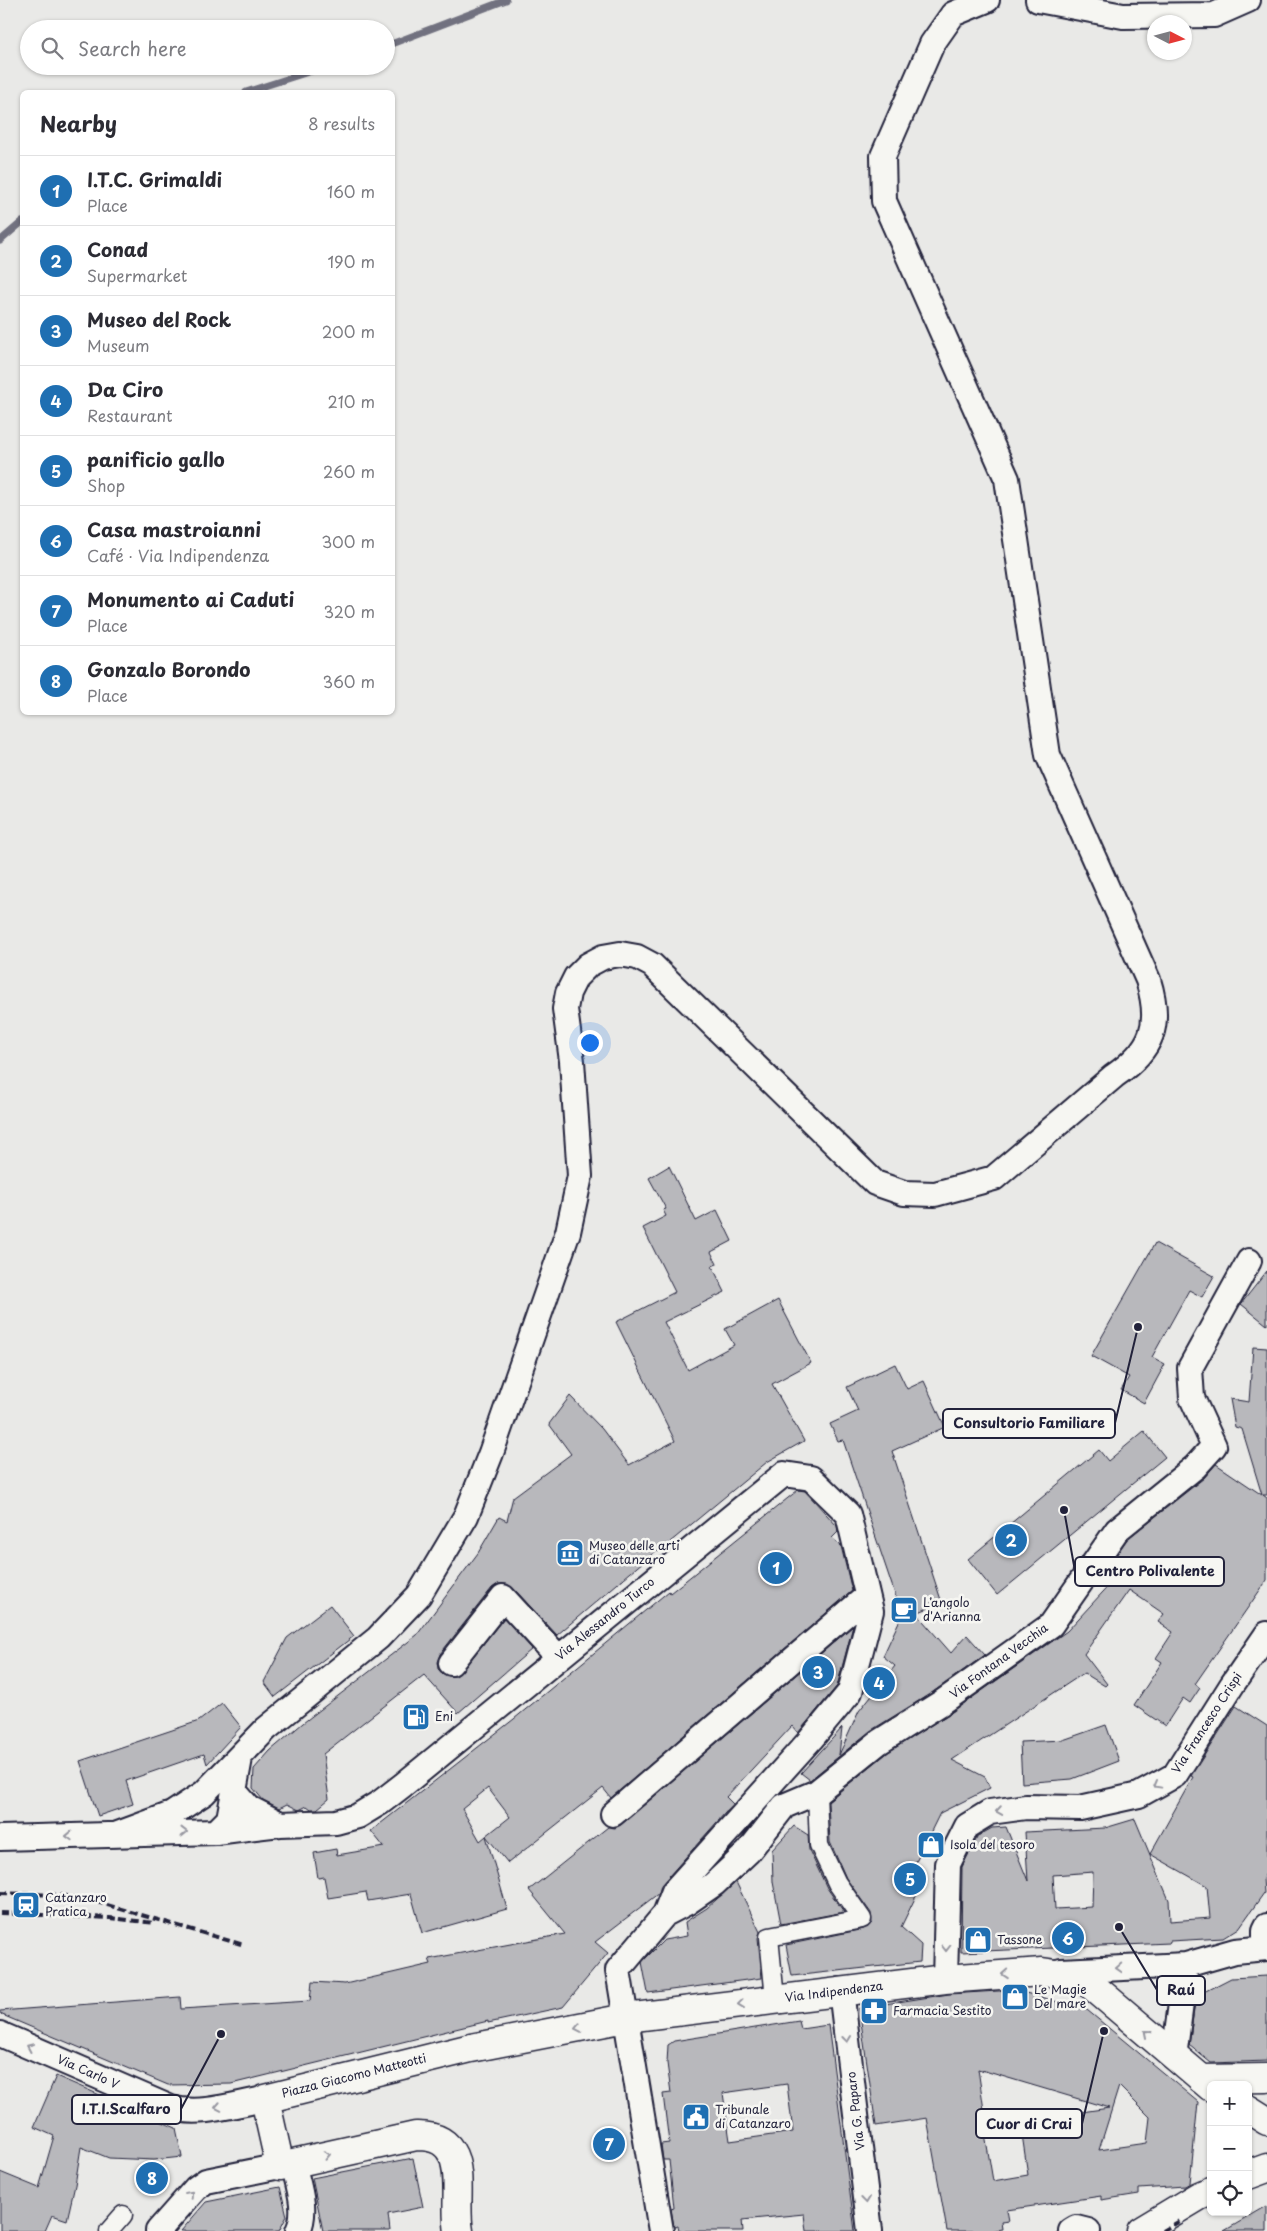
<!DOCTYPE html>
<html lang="en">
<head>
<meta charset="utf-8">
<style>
  body { margin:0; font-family:"Playpen Sans",sans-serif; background:#f2f2f3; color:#2b2b33 }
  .controls { position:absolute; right:15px; bottom:15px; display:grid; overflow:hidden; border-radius:8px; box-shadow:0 1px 4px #0004 }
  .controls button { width:45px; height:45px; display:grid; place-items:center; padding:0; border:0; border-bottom:1px solid #e1e1e2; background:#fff; color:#2b2b33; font:25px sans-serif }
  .compass { position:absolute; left:1147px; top:15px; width:45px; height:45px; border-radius:50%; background:#fff; box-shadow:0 1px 4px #0004; rotate:96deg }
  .you { position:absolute; left:589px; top:1042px; width:18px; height:18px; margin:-12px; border:4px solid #fff; border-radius:50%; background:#1a73e8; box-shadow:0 0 0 8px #1a73e833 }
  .badge { display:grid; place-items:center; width:32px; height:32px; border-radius:50%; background:#1f6fb2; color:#fff; font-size:16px; font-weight:700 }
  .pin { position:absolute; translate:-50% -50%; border:2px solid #fff; box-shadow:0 1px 5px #0006 }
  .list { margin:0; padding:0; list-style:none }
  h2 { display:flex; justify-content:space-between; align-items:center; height:65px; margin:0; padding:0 20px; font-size:21px }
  h2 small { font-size:16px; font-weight:400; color:#7c7c81 }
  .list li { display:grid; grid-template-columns:32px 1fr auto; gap:15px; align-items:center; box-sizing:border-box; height:70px; padding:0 20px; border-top:1px solid #e1e1e2 }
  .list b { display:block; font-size:19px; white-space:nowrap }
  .list p { margin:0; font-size:16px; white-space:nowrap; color:#7c7c81 }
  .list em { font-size:16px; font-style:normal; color:#7c7c81 }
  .icon { flex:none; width:28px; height:28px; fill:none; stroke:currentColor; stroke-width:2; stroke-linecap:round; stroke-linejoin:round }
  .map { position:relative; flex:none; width:1267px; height:2231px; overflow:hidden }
  .search { position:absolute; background:#fff; box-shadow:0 1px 4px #0004; left:20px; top:20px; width:375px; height:55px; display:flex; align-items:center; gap:12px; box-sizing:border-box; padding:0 18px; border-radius:28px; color:#7c7c81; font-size:19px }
  .panel { position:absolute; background:#fff; box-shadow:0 1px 4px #0004; left:20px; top:90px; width:375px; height:625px; border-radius:8px }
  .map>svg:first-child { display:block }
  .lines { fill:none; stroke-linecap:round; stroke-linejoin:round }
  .stream { stroke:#71717f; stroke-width:7 }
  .building { fill:#b8b8bc; stroke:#22223b; fill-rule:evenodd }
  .pedestrian-casing { stroke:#22223b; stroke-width:21 }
  .minor-casing { stroke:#22223b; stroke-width:28 }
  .tertiary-casing { stroke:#22223b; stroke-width:31 }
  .pedestrian { stroke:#f6f6f2; stroke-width:18 }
  .minor { stroke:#f6f6f2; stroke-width:24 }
  .tertiary { stroke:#f6f6f2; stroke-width:28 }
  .rail { stroke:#22223b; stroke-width:4; stroke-dasharray:8 4; stroke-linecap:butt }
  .oneway { stroke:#9797a0 }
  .labels { text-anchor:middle; stroke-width:5; stroke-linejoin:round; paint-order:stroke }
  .poi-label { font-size:12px; fill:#22223b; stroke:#f6f6f2; text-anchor:start }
  .street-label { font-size:12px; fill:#22223b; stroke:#f6f6f2 }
  .leader { fill:none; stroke:#22223b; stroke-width:2 }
  .callout-dot { fill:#22223b; stroke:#f6f6f2; stroke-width:2 }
  .callout { fill:#f6f6f2; stroke:#22223b; stroke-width:2 }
  .callout-label { font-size:14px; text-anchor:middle; font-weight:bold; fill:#22223b }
</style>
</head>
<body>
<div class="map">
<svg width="1267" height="2231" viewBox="0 0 1267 2231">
  <rect width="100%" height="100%" fill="#e9e9e7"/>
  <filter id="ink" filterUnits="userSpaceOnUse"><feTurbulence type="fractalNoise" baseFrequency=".02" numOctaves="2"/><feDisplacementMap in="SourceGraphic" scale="10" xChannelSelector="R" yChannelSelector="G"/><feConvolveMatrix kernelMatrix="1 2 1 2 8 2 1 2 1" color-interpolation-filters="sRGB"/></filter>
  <g filter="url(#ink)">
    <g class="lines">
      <!-- stream -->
      <path class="stream" d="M386,46L506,0
        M246,92L327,66
        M0,241L22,222"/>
    </g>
    <!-- building -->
    <path class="building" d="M669,1166L696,1221L717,1210L732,1241L711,1252L717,1264L712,1266L725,1292L664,1322L688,1370L734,1345L725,1329L778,1300L811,1363L772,1384L804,1441L767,1462L658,1552L657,1550L557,1635L513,1588L506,1584H498L492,1588L440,1654L437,1662L438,1669L442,1673L449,1676H456L461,1672L504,1618L532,1649L458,1713L424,1675L323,1754L329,1799L317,1809H311L307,1806L299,1810L287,1804L279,1808L263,1800L253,1788L254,1769L270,1751L303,1723L417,1635L478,1553L499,1517L507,1521L513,1497L571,1454L549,1424L570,1396L602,1429L629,1465L675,1441L616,1322L675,1292L643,1228L666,1216L663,1210L666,1209L649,1178Z
      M1155,1243L1214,1276L1202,1297L1189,1290L1152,1357L1165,1364L1144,1403L1121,1390L1129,1377L1091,1356Z
      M1267,1271V1325L1241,1304Z
      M1253,1347L1267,1348V1495H1263L1267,1498V1580L1195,1684L1200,1688L1190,1703L1183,1698L1165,1726L1134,1705L1162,1662L1156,1658L1173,1632L1158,1622L1164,1614L1129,1590L1084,1654L1107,1684L1105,1686L1084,1673L952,1760L985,1777L990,1788L940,1813L910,1874L918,1892L901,1927L921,1945L920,1962L792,1976L786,1945L864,1929L872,1923L871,1913L846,1878L830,1842L828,1801L887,1753L949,1714L1067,1631L1114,1580L1104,1573L1127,1539L1204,1478L1216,1464L1262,1495L1242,1429L1235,1427L1230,1399L1249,1402Z
      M895,1364L907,1389L924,1381L945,1427L892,1451L942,1603L916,1613L951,1653L967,1635L985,1655L933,1692L870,1731L810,1780L801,1773L842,1728L839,1755L859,1711L895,1666L883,1656L902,1615L843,1440L838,1441L830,1424L858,1411L847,1387Z
      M1144,1431L1165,1457L997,1595L968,1559L1099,1450L1108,1461Z
      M798,1490L805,1491L837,1526L838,1532L832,1538L841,1546L852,1591L611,1798L603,1788L508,1863L486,1836L510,1817L488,1788L462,1809L480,1841L486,1836L507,1909L422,1933L411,1894L368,1901L366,1892L328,1898L324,1877L318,1878L314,1853L336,1849L337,1855L384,1847L371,1831L514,1719L669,1591L670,1593Z
      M330,1605L354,1636L275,1697L264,1682L287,1638Z
      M853,1626L837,1686L798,1733L792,1726L726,1797L733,1804L661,1885L659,1893L595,1942L608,1953L563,2007L488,2023V2021L231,2084L168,2085L0,2014V2011L180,1997L181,2009L310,2001L312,1982L345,1984L431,1964L429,1959L565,1934L529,1890L608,1827L615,1828L622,1824Z
      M222,1703L241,1727L207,1764L204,1754L126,1781L133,1804L98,1816L80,1761L199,1721Z
      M1236,1706L1267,1726V1872L1263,1878L1264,1893L1239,1928L1223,1938L1170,1941V1943L961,1952L962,1867L978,1836L992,1828L1006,1827L1028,1881L1025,1832L1105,1828L1135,1819L1169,1900L1170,1921L1210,1918L1207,1886L1150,1854L1193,1777L1191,1776ZM1093,1872L1092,1907L1055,1909L1053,1875Z
      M1106,1725L1119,1761L1072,1779L1022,1783L1020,1742L1063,1740Z
      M794,1826L808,1835L809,1850L827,1888L844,1912L781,1924L773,1882L772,1850Z
      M736,1882L760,1932L758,1938L762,1978L648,1993L642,1962L664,1940L687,1936L685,1922L707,1908Z
      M1267,1976V2061L1211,2063L1189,2045L1196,1996L1231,1978Z
      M1015,1990L1087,2010L1198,2102L1190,2183L1185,2186L1139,2189V2194L1101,2200V2196L1007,2210L1009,2221L1001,2222L1002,2229L990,2231H947L927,2118L876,2126L859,2008L949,1994ZM978,2069L1109,2108L1020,2121L1028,2175L993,2181L981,2110H984ZM1119,2086L1150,2117L1147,2143L1099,2150Z
      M799,2021L801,2029L828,2025L855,2231H806L804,2214L742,2220L743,2231H679L678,2226L674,2227L671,2209L674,2208L669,2160H663L661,2144L669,2143L663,2094L671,2093L667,2063L668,2045L674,2041ZM787,2084L793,2132L730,2141L723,2093Z
      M56,2076L176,2128L182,2157L154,2160L109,2158L81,2147L75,2185L67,2220L52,2215L45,2231H0V2172L39,2188L54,2136L34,2127Z
      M413,2158L423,2207L388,2214L390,2231H323L312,2178Z
      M280,2187L287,2216L279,2231H181L206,2202Z
      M1267,2206V2231H1224Z"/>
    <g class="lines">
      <defs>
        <path id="pedestrian" d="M775,1999L769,1937L862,1919L837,1883L819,1845L817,1792
          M109,2231L123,2215"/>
        <path id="minor" d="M1038,0L1123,16L1214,15L1248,0
          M451,1663L503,1597L558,1657
          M235,1792L249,1808L280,1824
          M613,1814L867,1596
          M216,1832L229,1819L240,1758
          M118,1834L172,1814L204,1793L266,1729L378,1638L419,1595L466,1516L491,1453L568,1232L580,1176L572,1061L565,1009L568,993L576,977L588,965L603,957L620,954L637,957L652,965L875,1183L904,1193L935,1194L994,1178L1114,1076C1153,1049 1162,1025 1148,980L1048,755L1007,479L884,201L883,156L932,44L953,14L987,0
          M0,1838L216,1832L280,1824L336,1822L358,1816L381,1802L403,1785L784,1474L811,1478L848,1514L871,1611L850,1692L811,1739L674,1891L665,1914L618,1970L661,2231
          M665,1914L688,1902L714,1884L748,1852L784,1806L817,1792L879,1742L941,1703L1051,1625L1117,1530L1195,1467L1214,1446L1192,1398L1190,1368L1249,1261
          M1265,1948V1930L1267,1926
          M1061,1971L1186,1965L1235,1951L1267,1948
          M945,1979L948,1864L967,1826L990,1812L1026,1807L1080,1808L1139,1795L1175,1775L1232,1685L1267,1634
          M841,1990L870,2231
          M0,2034L171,2108C202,2116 235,2104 265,2099
          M1174,2057L1186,1965
          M293,2163C298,2185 308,2210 298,2231
          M158,2231L196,2188L206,2181L280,2166
          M1071,2231L1076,2228L1088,2231"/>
        <path id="tertiary" d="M1201,2079L1267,2078
          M1248,2109L1267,2121
          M1248,2175L1267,2168
          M459,2231C452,2195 474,2135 416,2136L280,2166L265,2099L471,2048L626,2018L945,1979L1042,1972L1077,1977L1090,1984L1211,2087
          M1141,2231L1199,2196L1211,2191"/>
      </defs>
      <!-- pedestrian casing -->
      <use href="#pedestrian" class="pedestrian-casing"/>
      <!-- minor casing -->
      <use href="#minor" class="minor-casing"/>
      <!-- tertiary casing -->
      <use href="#tertiary" class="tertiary-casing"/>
      <!-- pedestrian -->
      <use href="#pedestrian" class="pedestrian"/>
      <!-- minor -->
      <use href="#minor" class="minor"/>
      <!-- tertiary -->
      <use href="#tertiary" class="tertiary"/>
      <!-- rail -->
      <path class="rail" d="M0,1893L61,1895L90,1900L244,1945
        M0,1913L110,1918L155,1923
        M1162,2231L1180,2221"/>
    </g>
    <!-- one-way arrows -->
    <defs><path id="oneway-chevron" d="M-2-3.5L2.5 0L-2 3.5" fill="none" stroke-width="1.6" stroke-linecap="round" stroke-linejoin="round" transform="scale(1.25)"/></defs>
    <g class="oneway">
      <use href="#oneway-chevron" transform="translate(1157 1785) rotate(151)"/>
      <use href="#oneway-chevron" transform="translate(999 1811) rotate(171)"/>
      <use href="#oneway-chevron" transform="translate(184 1832) rotate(-1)"/>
      <use href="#oneway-chevron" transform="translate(69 1836) rotate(178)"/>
      <use href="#oneway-chevron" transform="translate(946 1948) rotate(90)"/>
      <use href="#oneway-chevron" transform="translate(1119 1968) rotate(177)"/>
      <use href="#oneway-chevron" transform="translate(1005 1974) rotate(176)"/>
      <use href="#oneway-chevron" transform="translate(741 2004) rotate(173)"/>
      <use href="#oneway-chevron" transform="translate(578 2028) rotate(169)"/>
      <use href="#oneway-chevron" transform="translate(1147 2033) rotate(-139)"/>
      <use href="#oneway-chevron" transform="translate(847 2039) rotate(83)"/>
      <use href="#oneway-chevron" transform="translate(30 2047) rotate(-156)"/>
      <use href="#oneway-chevron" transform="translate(218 2107) rotate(169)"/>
      <use href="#oneway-chevron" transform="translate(327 2155) rotate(-12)"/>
      <use href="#oneway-chevron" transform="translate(190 2194) rotate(-49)"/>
      <use href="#oneway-chevron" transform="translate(866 2200) rotate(83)"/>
    </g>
  </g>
  <!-- icons -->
  <defs>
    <symbol id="museum-square" viewBox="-11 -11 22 22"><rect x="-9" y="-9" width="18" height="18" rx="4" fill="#1f6fb2" stroke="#f6f6f2"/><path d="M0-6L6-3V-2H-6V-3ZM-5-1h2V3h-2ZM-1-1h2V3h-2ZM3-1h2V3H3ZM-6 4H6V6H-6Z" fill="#fff"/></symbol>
    <symbol id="cafe-square" viewBox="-11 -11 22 22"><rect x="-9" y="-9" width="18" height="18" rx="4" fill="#1f6fb2" stroke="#f6f6f2"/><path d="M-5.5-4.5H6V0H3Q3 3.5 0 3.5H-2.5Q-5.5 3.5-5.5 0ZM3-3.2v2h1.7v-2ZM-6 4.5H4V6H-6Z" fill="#fff"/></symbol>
    <symbol id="fuel-square" viewBox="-11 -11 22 22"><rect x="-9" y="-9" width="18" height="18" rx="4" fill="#1f6fb2" stroke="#f6f6f2"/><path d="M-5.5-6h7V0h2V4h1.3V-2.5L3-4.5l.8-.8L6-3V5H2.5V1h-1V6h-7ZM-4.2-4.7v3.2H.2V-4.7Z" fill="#fff"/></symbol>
    <symbol id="shop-square" viewBox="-11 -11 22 22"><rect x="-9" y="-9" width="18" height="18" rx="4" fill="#1f6fb2" stroke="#f6f6f2"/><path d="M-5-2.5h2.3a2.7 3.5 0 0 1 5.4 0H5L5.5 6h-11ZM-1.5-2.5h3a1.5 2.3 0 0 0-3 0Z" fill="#fff"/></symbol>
    <symbol id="station-square" viewBox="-11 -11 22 22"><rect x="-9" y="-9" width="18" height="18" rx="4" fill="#1f6fb2" stroke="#f6f6f2"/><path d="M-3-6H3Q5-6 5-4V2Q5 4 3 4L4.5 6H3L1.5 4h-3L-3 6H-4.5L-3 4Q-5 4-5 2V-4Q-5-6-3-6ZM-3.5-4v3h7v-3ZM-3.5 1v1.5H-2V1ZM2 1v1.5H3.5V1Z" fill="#fff"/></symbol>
    <symbol id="pharmacy-square" viewBox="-11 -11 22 22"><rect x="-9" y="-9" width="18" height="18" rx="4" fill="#1f6fb2" stroke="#f6f6f2"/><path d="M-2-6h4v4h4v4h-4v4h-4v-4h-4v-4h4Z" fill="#fff"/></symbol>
    <symbol id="civic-square" viewBox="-11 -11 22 22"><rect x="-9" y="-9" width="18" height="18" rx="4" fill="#1f6fb2" stroke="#f6f6f2"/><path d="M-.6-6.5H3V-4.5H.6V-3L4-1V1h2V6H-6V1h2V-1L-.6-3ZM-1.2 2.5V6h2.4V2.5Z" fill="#fff"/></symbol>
  </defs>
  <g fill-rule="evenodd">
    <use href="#museum-square" x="554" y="1537" width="32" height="32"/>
    <use href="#cafe-square" x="888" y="1594" width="32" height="32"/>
    <use href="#fuel-square" x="400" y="1701" width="32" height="32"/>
    <use href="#shop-square" x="915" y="1829" width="32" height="32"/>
    <use href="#station-square" x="10" y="1889" width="32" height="32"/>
    <use href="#shop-square" x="962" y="1924" width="32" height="32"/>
    <use href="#shop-square" x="999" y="1981" width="32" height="32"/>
    <use href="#pharmacy-square" x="858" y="1995" width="32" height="32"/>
    <use href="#civic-square" x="680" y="2101" width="32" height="32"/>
  </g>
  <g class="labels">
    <!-- poi labels -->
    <g class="poi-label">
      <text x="589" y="1550">Museo delle arti<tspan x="589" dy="14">di Catanzaro</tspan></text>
      <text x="923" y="1607">L'angolo<tspan x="923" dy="14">d'Arianna</tspan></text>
      <text x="435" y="1721">Eni</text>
      <text x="950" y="1849">Isola del tesoro</text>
      <text x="45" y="1902">Catanzaro<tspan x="45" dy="14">Pratica</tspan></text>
      <text x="997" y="1944">Tassone</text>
      <text x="1034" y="1994">Le Magie<tspan x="1034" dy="14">Del mare</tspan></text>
      <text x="893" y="2015">Farmacia Sestito</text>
      <text x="715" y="2114">Tribunale<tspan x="715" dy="14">di Catanzaro</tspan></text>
    </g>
    <!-- street labels -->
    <g class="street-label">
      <text transform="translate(605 1619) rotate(-39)" y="4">Via Alessandro Turco</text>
      <text transform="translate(999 1661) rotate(-36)" y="4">Via Fontana Vecchia</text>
      <text transform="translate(1207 1723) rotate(-57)" y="4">Via Francesco Crispi</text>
      <text transform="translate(834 1992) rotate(-7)" y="4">Via Indipendenza</text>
      <text transform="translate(88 2072) rotate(24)" y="4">Via Carlo V</text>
      <text transform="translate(354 2076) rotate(-14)" y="4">Piazza Giacomo Matteotti</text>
      <text transform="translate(856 2111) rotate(-97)" y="4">Via G. Paparo</text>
    </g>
  </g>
  <!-- callouts -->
  <path class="leader" d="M1138 1327L1115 1423M1064 1510L1075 1571M1119 1927L1157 1990M221 2034L181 2109M1104 2031L1082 2124"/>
  <g class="callout-dot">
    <circle cx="1138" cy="1327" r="5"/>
    <circle cx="1064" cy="1510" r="5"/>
    <circle cx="1119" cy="1927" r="5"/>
    <circle cx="221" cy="2034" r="5"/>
    <circle cx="1104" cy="2031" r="5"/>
  </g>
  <g class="callout">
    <rect x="943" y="1409" width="172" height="29" rx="5"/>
    <rect x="1075" y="1557" width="149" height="29" rx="5"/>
    <rect x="1157" y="1976" width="48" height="29" rx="5"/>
    <rect x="72" y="2095" width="109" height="29" rx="5"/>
    <rect x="976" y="2109" width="106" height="29" rx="5"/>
  </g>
  <g class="callout-label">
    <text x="1029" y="1428">Consultorio Familiare</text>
    <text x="1150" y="1576">Centro Polivalente</text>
    <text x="1181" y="1995">Raú</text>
    <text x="126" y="2114">I.T.I.Scalfaro</text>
    <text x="1029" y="2129">Cuor di Crai</text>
  </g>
</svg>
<div class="controls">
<button>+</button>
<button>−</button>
<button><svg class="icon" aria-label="locate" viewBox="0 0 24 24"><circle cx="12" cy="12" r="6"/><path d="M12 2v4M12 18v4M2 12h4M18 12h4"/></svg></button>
</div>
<svg class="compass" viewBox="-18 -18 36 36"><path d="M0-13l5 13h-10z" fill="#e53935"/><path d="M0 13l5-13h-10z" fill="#7c7c81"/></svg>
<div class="you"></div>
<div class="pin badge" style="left:776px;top:1568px">1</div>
<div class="pin badge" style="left:1011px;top:1540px">2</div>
<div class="pin badge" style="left:818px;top:1672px">3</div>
<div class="pin badge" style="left:879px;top:1683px">4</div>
<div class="pin badge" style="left:910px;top:1879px">5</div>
<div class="pin badge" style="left:1068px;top:1938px">6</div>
<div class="pin badge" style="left:609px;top:2144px">7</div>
<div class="pin badge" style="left:152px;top:2178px">8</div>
<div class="search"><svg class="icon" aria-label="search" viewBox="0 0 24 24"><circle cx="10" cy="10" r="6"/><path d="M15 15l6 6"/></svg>Search here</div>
<section class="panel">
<h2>Nearby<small>8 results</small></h2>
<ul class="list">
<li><span class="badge">1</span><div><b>I.T.C. Grimaldi</b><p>Place</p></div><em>160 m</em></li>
<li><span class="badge">2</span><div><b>Conad</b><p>Supermarket</p></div><em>190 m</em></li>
<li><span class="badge">3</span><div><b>Museo del Rock</b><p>Museum</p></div><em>200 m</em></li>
<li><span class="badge">4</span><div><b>Da Ciro</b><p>Restaurant</p></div><em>210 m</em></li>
<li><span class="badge">5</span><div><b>panificio gallo</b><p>Shop</p></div><em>260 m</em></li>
<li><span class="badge">6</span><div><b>Casa mastroianni</b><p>Café · Via Indipendenza</p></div><em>300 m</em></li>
<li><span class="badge">7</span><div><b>Monumento ai Caduti</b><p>Place</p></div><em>320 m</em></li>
<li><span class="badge">8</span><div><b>Gonzalo Borondo</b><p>Place</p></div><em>360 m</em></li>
</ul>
</section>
</div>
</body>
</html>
